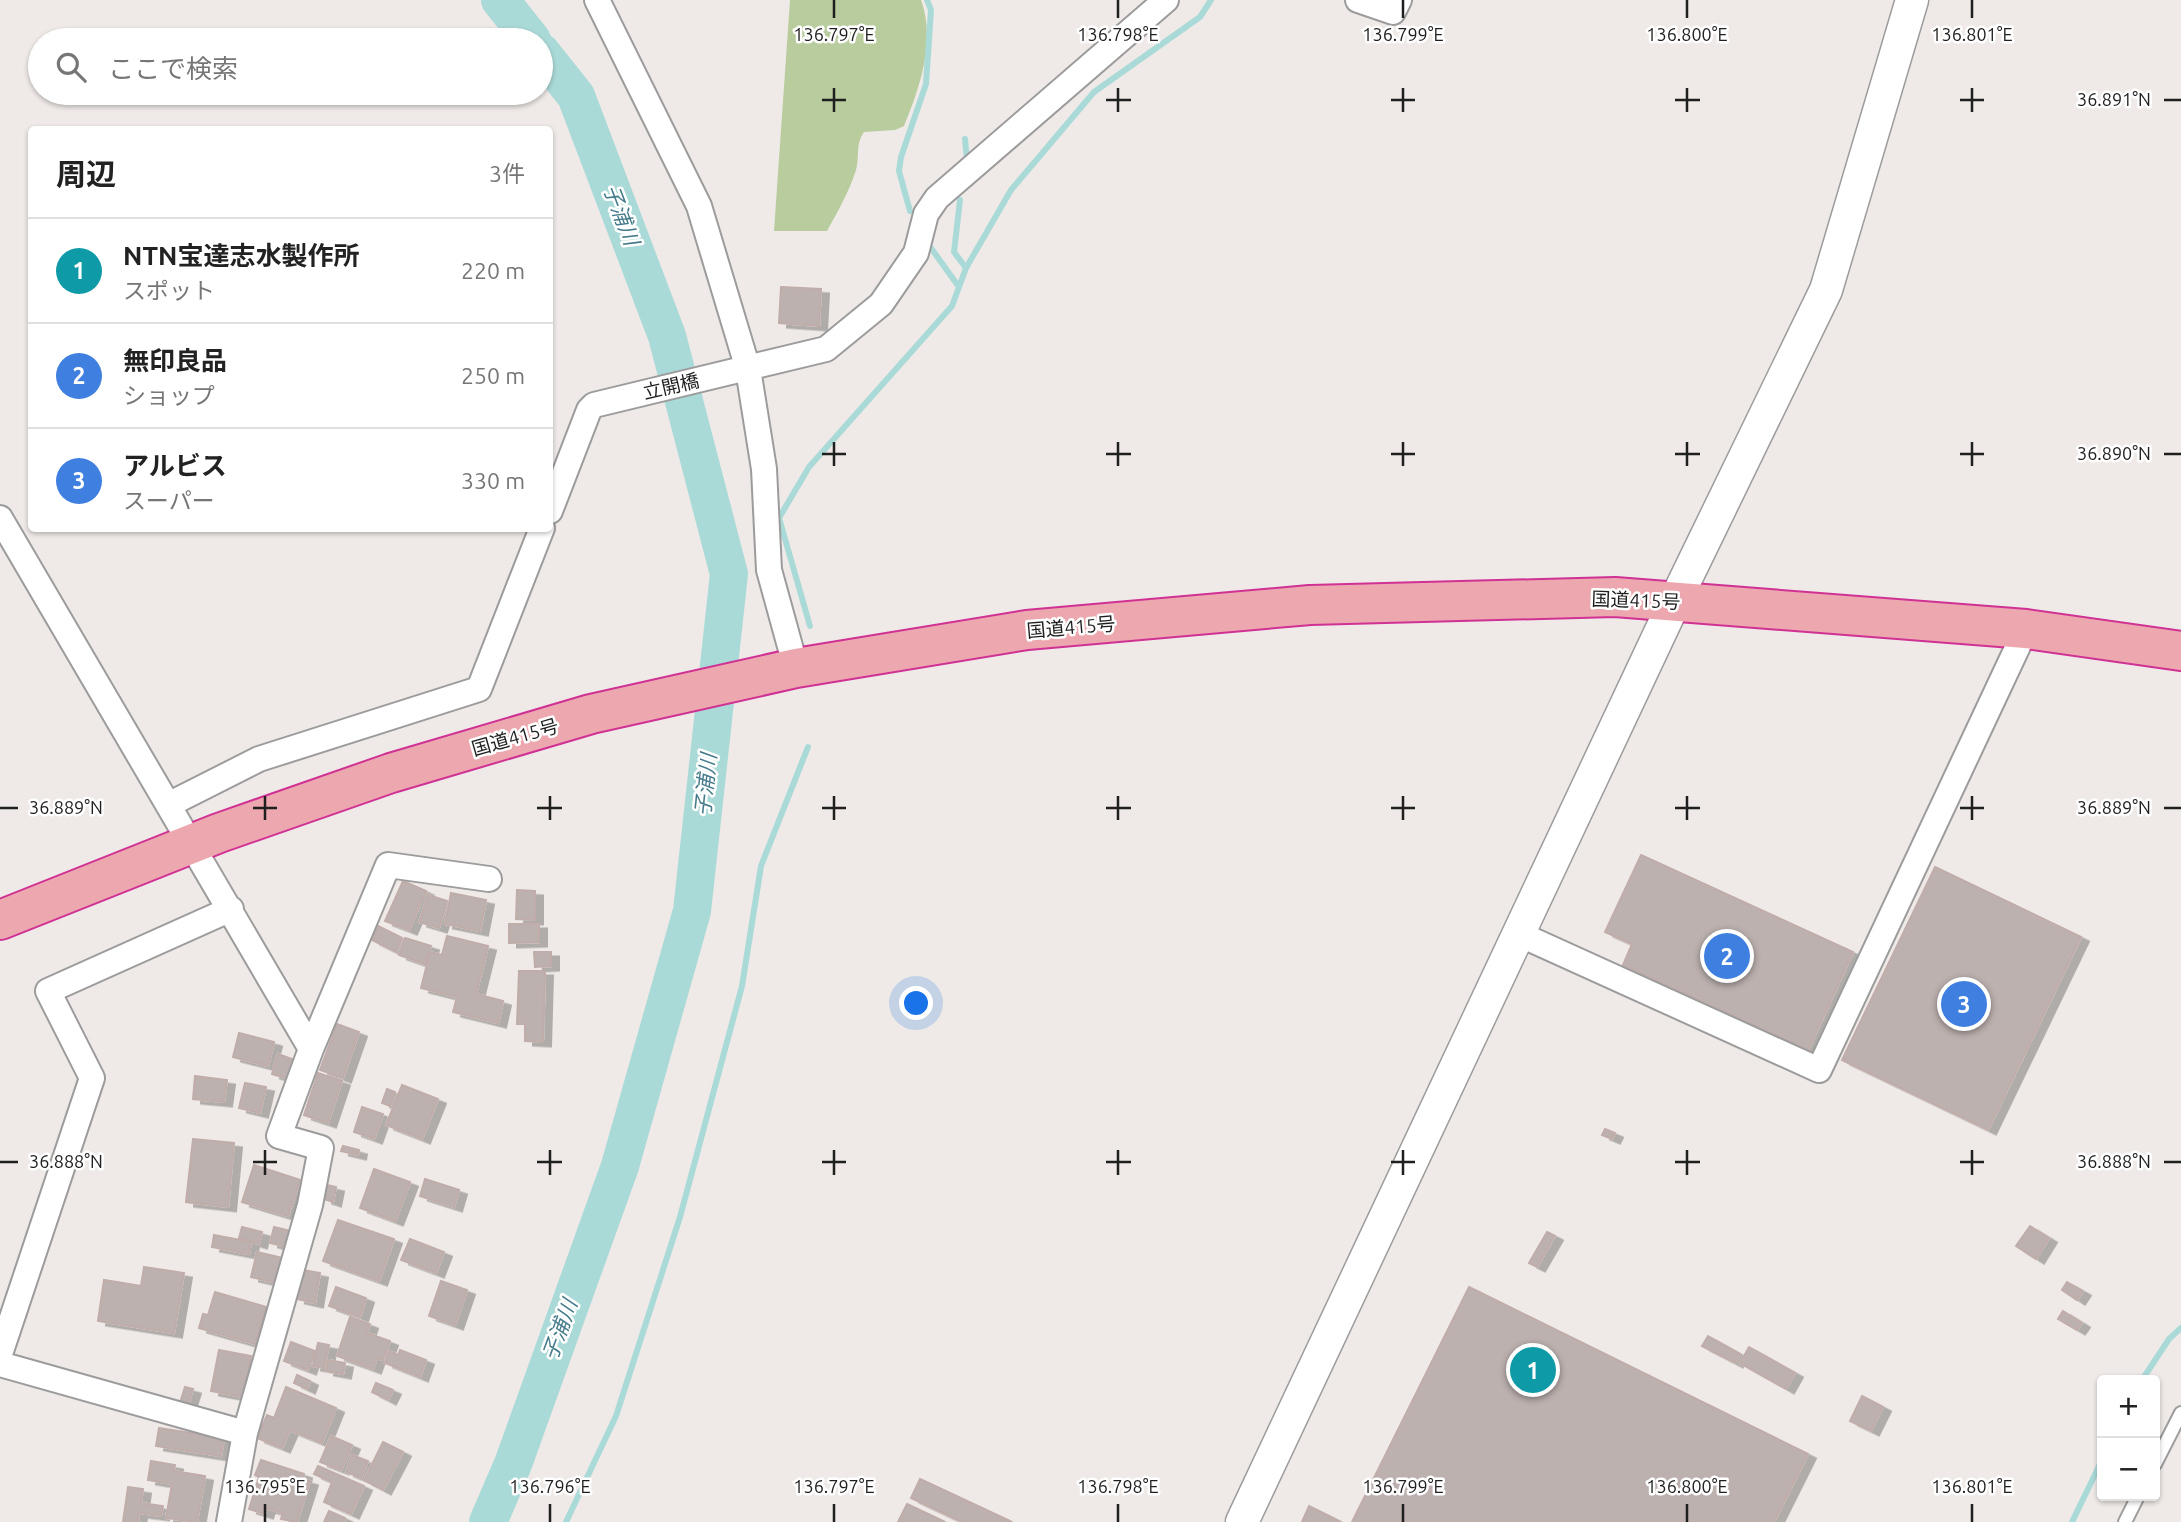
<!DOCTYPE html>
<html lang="ja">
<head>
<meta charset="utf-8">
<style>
  body { margin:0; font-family:Ubuntu,"Noto Sans JP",sans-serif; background:#f6f6f6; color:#222 }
  .controls { position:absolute; right:21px; bottom:21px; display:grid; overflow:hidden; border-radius:7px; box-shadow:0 2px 5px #0004 }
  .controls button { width:63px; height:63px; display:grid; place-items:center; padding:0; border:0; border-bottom:2px solid #e0e0e0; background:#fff; color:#222; font:35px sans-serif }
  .you { position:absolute; left:917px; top:1004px; width:24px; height:24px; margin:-18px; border:5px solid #fff; border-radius:50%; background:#1a73e8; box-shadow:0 0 0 10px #1a73e833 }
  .badge { display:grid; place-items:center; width:46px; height:46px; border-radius:50%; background:#db2777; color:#fff; font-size:23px; font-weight:700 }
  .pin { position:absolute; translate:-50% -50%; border:4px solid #fff; box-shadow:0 2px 7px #0006 }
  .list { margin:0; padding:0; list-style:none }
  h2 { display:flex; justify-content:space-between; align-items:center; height:91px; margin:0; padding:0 28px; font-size:30px }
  h2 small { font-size:23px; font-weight:400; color:#767676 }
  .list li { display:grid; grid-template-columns:46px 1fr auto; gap:21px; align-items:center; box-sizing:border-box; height:105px; padding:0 28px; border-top:2px solid #e0e0e0 }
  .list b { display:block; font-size:26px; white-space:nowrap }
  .list p { margin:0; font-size:23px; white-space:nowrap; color:#767676 }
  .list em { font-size:23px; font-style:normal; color:#767676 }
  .icon { flex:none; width:38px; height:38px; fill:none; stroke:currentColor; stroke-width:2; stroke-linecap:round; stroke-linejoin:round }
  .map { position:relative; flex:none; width:2181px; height:1522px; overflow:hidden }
  .search { position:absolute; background:#fff; box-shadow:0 2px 5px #0004; left:28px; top:28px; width:525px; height:77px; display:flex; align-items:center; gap:18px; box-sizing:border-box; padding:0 24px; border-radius:38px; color:#767676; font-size:26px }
  .panel { position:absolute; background:#fff; box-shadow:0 2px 5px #0004; left:28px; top:126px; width:525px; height:406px; border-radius:7px }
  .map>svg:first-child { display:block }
  .forest { fill:#b8cc9e }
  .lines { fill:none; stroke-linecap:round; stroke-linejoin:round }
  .stream { stroke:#aadad8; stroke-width:6 }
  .river { stroke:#aadad8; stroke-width:38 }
  .building { fill:#bcb1af; stroke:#c0adaa; stroke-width:2; filter:url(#shadow) }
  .service-casing { stroke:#9c9c9c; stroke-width:16 }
  .minor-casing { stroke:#9c9c9c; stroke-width:28 }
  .tertiary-casing { stroke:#9c9c9c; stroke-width:35 }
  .trunk-casing { stroke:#d03194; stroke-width:42 }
  .service { stroke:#fff; stroke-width:12 }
  .minor { stroke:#fff; stroke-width:24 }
  .tertiary { stroke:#fff; stroke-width:32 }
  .trunk { stroke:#eca8ae; stroke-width:38 }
  .ticks { fill:none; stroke:#1f1f1f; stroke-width:2.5 }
  .labels { text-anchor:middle; stroke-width:5; stroke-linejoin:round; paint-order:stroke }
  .street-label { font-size:19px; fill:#1f1f1f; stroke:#fff }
  .water-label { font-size:21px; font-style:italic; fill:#457b8b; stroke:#fff }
  .ticks-label { font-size:18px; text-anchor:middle; fill:#1f1f1f; stroke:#fff; stroke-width:5; stroke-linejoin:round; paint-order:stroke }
</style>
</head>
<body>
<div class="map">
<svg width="2181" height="1522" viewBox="0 0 2181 1522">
  <defs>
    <filter id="shadow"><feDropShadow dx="8" dy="4.5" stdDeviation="0" flood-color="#0004"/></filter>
  </defs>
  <rect width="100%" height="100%" fill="#efeae7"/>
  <!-- forest -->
  <path class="forest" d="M790,0H921C936,41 920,87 904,126L895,130L864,132C855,145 860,156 856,170C849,192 838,211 827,231H774Z"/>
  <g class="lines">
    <!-- stream -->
    <path class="stream" d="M965,139L967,160
      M960,200L954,252L966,268
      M910,211L899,171L901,157L926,84L931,10L927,0
      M931,248L959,287
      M810,626L779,518L809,467L952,306L966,268L1011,190L1094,92L1200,17L1211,0
      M2142,1380L2169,1339L2181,1328
      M566,1522L616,1416L680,1217L742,986L761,866L808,747
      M2072,1522L2102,1460"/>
    <!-- river -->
    <path class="river" d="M500,0L532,40
      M488,1522L513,1464L620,1166L692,911L729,574L667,336L576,96L541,52"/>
  </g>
  <!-- building -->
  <path class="building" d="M781,287L821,289L819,326L779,323Z
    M1641,855L1853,952L1808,1050L1623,965L1632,944L1605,932Z
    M1935,867L2081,937L1988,1130L1842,1060Z
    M403,881L426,891L409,930L385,921Z
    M517,890L535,891V920L516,919Z
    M451,893L486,900L480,931L445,924Z
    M428,895L447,901L439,928L419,922Z
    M509,924H539V942L509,943Z
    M378,926L402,938L396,952L372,940Z
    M447,936L488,946L476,994L503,1001L498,1023L453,1012L457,997L421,988L430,952L442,955Z
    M405,938L431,946L425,964L399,955Z
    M534,952H551V966L535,967Z
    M519,971H545L543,1042L525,1041V1024H517Z
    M337,1024L359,1032L343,1078L320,1070Z
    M239,1033L274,1042L268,1066L233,1057Z
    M278,1054L295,1060L289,1079L272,1074Z
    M318,1073L342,1081L328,1123L304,1115Z
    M195,1076L227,1080L224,1102L193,1099Z
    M245,1083L266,1087L260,1113L239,1108Z
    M402,1085L438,1099L422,1139L386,1125Z
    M387,1089L395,1092L390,1106L382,1103Z
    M362,1107L383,1114L374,1139L354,1132Z
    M1605,1129L1615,1133L1612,1139L1602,1135Z
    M193,1139L234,1143L228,1207L186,1202Z
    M343,1146L359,1150L358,1155L341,1151Z
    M254,1165L300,1180L288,1216L242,1202Z
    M374,1169L410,1182L395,1221L360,1208Z
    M425,1179L459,1190L454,1207L420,1196Z
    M327,1185L336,1187L333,1202L324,1199Z
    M338,1220L394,1239L379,1281L323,1261Z
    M2030,1226L2049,1238L2036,1259L2016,1246Z
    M242,1227L262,1232L259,1244L239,1238Z
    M274,1227L295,1232L292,1248L270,1243Z
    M1547,1232L1555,1236L1537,1267L1529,1263Z
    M214,1235L251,1242L249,1254L212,1247Z
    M410,1239L444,1252L436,1273L401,1260Z
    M257,1252L287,1259L281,1284L251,1277Z
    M144,1267L184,1273L174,1333L98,1321L104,1280L141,1286Z
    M303,1270L320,1273L315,1303L297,1299Z
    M441,1281L467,1290L455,1325L429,1316Z
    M2067,1282L2083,1291L2077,1300L2062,1290Z
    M336,1287L366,1298L360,1317L329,1306Z
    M1469,1287L1808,1454L1774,1522H1352Z
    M215,1292L266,1307L255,1344L199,1328L203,1314L208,1315Z
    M2063,1311L2082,1323L2077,1330L2058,1319Z
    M350,1317L370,1324L367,1333L390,1341L383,1360L377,1358L373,1369L337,1356Z
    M1708,1336L1740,1354L1735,1363L1702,1346Z
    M291,1342L315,1351L308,1370L284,1361Z
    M318,1343L329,1345L324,1368L313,1366Z
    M1749,1347L1795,1373L1786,1389L1740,1363Z
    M219,1350L251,1356L243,1397L211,1391Z
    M400,1350L426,1360L420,1377L385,1363L389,1351L398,1355Z
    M328,1360L345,1363L343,1374L326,1371Z
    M297,1375L310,1381L307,1389L294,1383Z
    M376,1383L393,1390L388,1400L372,1392Z
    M185,1387L193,1389L187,1408L179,1406Z
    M286,1387L336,1408L322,1443L290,1430L282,1448L257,1438L267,1415L274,1418Z
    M1862,1396L1883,1407L1871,1431L1850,1421Z
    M159,1428L224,1438L221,1456L156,1446Z
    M331,1436L352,1445L341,1470L320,1462Z
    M383,1442L403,1452L383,1490L364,1480Z
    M352,1455L368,1461L361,1478L346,1472Z
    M261,1460L304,1474L303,1479L310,1481L297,1522L281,1519L283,1513L267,1508L265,1514L249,1509L259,1477L255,1475Z
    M151,1461L175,1465L174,1471L205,1476L197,1522L166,1518L172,1484L148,1480Z
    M318,1466L364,1486L351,1514L324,1502L332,1482L314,1474Z
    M920,1479L1012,1522H962L911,1498Z
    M128,1487L143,1489L141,1503L163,1506L161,1516L139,1513L138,1522H123Z
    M907,1504L945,1522H898Z
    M1309,1506L1341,1522H1302Z
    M329,1511L345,1518L344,1522H324Z"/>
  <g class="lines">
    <defs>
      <path id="service" d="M2155,1464L2181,1413
        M2125,1522L2138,1496"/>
      <path id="minor" d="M597,0L699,206L748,369L764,469L769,570L796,668
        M1358,0L1393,12L1399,0
        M550,511L589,410L594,405L826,349L881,304L916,253L926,214L937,198L1166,0
        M0,518L311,1049
        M168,805L259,759L479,689L542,528
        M1519,934L1819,1070L2026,629
        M0,1354L92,1078L48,991L231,909
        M0,1364L245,1433
        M229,1522L245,1433L310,1205L321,1148L279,1136L311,1049L388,865L489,879"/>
      <path id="tertiary" d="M1242,1522L1675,601L1826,290L1912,0"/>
      <path id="trunk" d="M0,920L219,833L391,773L591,714L796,668L1027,630L1310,605L1615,597L2026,629L2181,651"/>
    </defs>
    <!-- service casing -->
    <use href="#service" class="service-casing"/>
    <!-- minor casing -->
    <use href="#minor" class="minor-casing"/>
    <!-- tertiary casing -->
    <use href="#tertiary" class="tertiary-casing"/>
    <!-- trunk casing -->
    <use href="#trunk" class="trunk-casing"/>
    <!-- service -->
    <use href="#service" class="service"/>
    <!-- minor -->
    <use href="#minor" class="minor"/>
    <!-- tertiary -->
    <use href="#tertiary" class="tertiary"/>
    <!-- trunk -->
    <use href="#trunk" class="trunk"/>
  </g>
  <!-- ticks -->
  <path class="ticks" d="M834,0V18M1118,0V18M1403,0V18M1687,0V18M1972,0V18M834,88V112M1118,88V112M1403,88V112M1687,88V112M1972,88V112M822,100H846M1106,100H1131M1391,100H1415M1675,100H1700M1960,100H1984M2164,100H2181M834,442V466M1118,442V466M1403,442V466M1687,442V466M1972,442V466M822,454H846M1106,454H1131M1391,454H1415M1675,454H1700M1960,454H1984M2164,454H2181M265,796V820M550,796V820M834,796V820M1118,796V820M1403,796V820M1687,796V820M1972,796V820M0,808H18M253,808H277M537,808H562M822,808H846M1106,808H1131M1391,808H1415M1675,808H1700M1960,808H1984M2164,808H2181M265,1150V1175M550,1150V1175M834,1150V1175M1118,1150V1175M1403,1150V1175M1687,1150V1175M1972,1150V1175M0,1162H18M253,1162H277M537,1162H562M822,1162H846M1106,1162H1131M1391,1162H1415M1675,1162H1700M1960,1162H1984M2164,1162H2181M265,1504V1522M550,1504V1522M834,1504V1522M1118,1504V1522M1403,1504V1522M1687,1504V1522M1972,1504V1522"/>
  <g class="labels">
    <!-- street labels -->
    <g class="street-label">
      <text transform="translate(671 386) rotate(-13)" y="7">立開橋</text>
      <text transform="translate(1636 600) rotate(2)" y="7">国道415号</text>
      <text transform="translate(1071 627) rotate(-5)" y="7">国道415号</text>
      <text transform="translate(515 737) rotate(-16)" y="7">国道415号</text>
    </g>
    <!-- water labels -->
    <g class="water-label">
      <text transform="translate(621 215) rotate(69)" y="7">子浦川</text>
      <text transform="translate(706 785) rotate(-84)" y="7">子浦川</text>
      <text transform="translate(560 1330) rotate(-70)" y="7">子浦川</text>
    </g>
  </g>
  <g class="ticks-label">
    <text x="834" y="41">136.797°E</text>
    <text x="1118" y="41">136.798°E</text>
    <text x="1403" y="41">136.799°E</text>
    <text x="1687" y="41">136.800°E</text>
    <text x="1972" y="41">136.801°E</text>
    <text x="2114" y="106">36.891°N</text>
    <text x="2114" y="460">36.890°N</text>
    <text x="66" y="814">36.889°N</text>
    <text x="2114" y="814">36.889°N</text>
    <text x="66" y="1168">36.888°N</text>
    <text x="2114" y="1168">36.888°N</text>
    <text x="265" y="1493">136.795°E</text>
    <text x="550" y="1493">136.796°E</text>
    <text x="834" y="1493">136.797°E</text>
    <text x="1118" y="1493">136.798°E</text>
    <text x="1403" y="1493">136.799°E</text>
    <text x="1687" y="1493">136.800°E</text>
    <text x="1972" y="1493">136.801°E</text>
  </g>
</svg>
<div class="controls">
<button>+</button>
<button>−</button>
</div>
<div class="you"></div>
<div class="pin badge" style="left:1533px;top:1370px;background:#0f9aa8">1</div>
<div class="pin badge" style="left:1727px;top:956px;background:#3f7fe0">2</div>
<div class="pin badge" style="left:1964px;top:1004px;background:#3f7fe0">3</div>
<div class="search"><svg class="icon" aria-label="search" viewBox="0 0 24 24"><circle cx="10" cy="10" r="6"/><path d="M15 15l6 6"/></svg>ここで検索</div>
<section class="panel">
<h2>周辺<small>3件</small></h2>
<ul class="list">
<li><span class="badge" style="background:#0f9aa8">1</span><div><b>NTN宝達志水製作所</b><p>スポット</p></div><em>220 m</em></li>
<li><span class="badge" style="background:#3f7fe0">2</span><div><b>無印良品</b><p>ショップ</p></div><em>250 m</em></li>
<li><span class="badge" style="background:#3f7fe0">3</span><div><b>アルビス</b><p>スーパー</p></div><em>330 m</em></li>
</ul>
</section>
</div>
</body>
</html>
